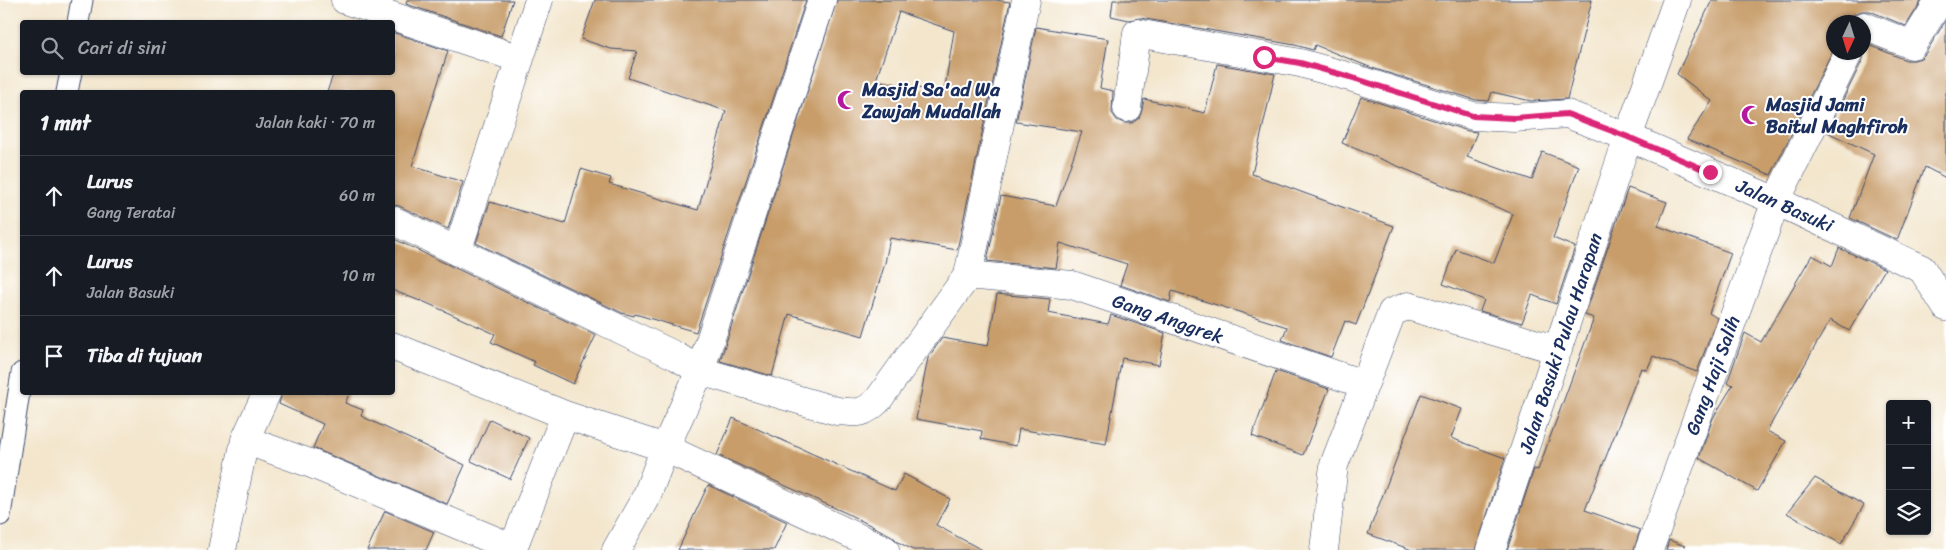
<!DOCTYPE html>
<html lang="id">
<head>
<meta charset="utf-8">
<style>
  body { margin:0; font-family:Sriracha,sans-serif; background:#242831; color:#f1f3f6 }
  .controls { position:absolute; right:15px; bottom:15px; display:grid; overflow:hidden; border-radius:5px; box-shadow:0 1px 4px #0004 }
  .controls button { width:45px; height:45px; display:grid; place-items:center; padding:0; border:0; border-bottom:1px solid #363941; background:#171b24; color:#f1f3f6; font:25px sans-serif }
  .compass { position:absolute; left:1826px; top:15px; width:45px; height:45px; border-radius:50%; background:#171b24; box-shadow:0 1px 4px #0004; rotate:184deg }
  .stop { position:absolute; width:15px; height:15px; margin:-11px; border:4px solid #db2777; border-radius:50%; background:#fff }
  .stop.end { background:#db2777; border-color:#fff; box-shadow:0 1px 5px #0008 }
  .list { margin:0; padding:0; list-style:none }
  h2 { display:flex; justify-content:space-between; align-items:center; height:65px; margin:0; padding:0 20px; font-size:21px }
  h2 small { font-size:16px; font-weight:400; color:#9ea1a6 }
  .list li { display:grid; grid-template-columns:32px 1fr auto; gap:15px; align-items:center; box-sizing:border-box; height:80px; padding:0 20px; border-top:1px solid #363941 }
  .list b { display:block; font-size:19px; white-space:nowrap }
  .list p { margin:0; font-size:16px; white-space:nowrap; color:#9ea1a6 }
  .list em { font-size:16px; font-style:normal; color:#9ea1a6 }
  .icon { flex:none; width:28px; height:28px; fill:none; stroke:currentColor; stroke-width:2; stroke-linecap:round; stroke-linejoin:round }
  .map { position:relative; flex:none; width:1946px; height:550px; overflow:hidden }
  .search { position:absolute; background:#171b24; box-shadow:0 1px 4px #0004; left:20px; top:20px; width:375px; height:55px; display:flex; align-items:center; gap:12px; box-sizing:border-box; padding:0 18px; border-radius:5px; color:#9ea1a6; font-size:19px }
  .panel { position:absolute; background:#171b24; box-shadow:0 1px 4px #0004; left:20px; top:90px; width:375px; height:305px; border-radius:5px }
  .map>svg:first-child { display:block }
  .building { fill:#c89d6a; fill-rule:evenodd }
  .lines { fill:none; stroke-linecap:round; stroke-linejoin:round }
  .lane-casing { stroke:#3b4a6f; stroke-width:23 }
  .street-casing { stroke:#3b4a6f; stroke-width:29 }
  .lane { stroke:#fff; stroke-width:21 }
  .street { stroke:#fff; stroke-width:28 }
  .route { stroke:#db2777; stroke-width:6 }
  .labels { text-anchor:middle; stroke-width:4; stroke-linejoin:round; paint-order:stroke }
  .poi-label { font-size:19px; font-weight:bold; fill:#1b2f5e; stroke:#fff; text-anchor:start }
  .street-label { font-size:19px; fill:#1b2f5e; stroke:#fff }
</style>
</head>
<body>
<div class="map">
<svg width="1946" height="550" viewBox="0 0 1946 550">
  <rect width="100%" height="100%" fill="#fff"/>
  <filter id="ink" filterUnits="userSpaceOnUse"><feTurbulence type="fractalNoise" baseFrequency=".02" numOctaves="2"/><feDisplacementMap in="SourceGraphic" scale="10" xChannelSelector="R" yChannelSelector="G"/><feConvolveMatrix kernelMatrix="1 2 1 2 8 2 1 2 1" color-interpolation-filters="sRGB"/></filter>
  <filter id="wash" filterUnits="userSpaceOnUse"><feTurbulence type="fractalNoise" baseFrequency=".0096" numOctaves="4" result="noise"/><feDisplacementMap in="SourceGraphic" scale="20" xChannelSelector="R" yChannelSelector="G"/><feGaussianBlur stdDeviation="1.12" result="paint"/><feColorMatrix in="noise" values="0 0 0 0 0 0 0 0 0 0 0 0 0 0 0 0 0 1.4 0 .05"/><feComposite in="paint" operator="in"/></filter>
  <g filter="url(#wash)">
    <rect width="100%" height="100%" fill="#f3e6cd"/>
    <g id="blocks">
      <!-- building -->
      <path class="building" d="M407,0H513L501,36L406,4Z
        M595,0H806L696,332L635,314L634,316L622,313L476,243L490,202L565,224L581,169L611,178L609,184L698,210L726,111L628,78L637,51L611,49L581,39Z
        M837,0H995L1010,2L957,250L890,238L885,263L863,336L789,314L772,376L720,361ZM899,12L954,31L944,93L876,80Z
        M1113,0H1592L1567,99L1531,101L1492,92L1489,101L1476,100L1372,68L1315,45L1313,50L1295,45L1140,18L1129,20L1111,16Z
        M1712,0H1922L1906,26L1870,11H1862L1854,14L1849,22H1834V48L1771,175L1687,139L1712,101L1677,74Z
        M1946,20V178L1925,167L1897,240L1850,218L1874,154L1827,132L1863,59L1864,43L1906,60H1914L1921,58L1925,54Z
        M1036,27L1108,39L1100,88L1113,91L1112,113L1117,120L1124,123H1132L1139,118L1142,110L1144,99L1205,113L1217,64L1275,74L1252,174L1394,226L1356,325L1345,321L1331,357L1282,340L1287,327L1172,291L1170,302L1120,285L1127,264L1060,243L1056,268L987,261L1001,196L1056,206L1082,132L1016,122Z
        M392,32L448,51L412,166L463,182L448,229L399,206L392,205V92H327L334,72H392Z
        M1361,97L1468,131L1477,132L1467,157L1532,180L1542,152L1579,166L1553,238L1575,247L1556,304L1532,295L1522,323L1480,311L1484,300L1443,284L1456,249L1494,263L1513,214L1342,143Z
        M1628,188L1667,202L1658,226L1731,253L1709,313L1717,318L1697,372L1653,356L1647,370L1641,368L1585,510L1640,530L1634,550H1507L1534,469L1538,470L1594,318L1585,315Z
        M392,238L596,335L573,384L533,365L535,362L491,342L495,334L420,300V301L392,290Z
        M1839,248L1885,269L1849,331L1830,320L1767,431L1786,441L1757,491L1699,458L1713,418L1733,385L1727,383L1745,333L1761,342L1812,255L1832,266Z
        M997,294L1050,299L1048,313L1108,324L1111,315L1165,333L1159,365L1122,358L1106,444L1019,429L1016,446L981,439L982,431L916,419L928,358L942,338L988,346Z
        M1276,371L1329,389L1303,455L1252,436Z
        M282,392H350L345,403L363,410L361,416L465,465L447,504L313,448L323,424L279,404Z
        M1421,394L1462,409L1451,438L1505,458L1476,550H1412L1368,534Z
        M733,418L895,491L904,474L950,499L936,525L982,550H913L898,542L892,536L846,513L717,455Z
        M490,419L529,438L510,479L471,461Z
        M1815,478L1864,505L1841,544L1787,513Z
        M708,485L787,522L774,550H678Z
        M385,511L434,532L426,550H367Z
        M1669,540L1685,546L1684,550H1666Z"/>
    </g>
  </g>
  <g filter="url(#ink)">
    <use href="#blocks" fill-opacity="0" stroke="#3b4a6f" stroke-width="1"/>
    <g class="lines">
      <defs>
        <path id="lane" d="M78,22L82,0
          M67,92L71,72
          M0,515L22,373"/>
        <path id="street" d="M345,0L520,59
          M1864,26L1912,45L1940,0
          M1127,108L1137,33L1300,63L1350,77L1473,116L1514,118L1567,114L1628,137L1776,201L1922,269L1946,307
          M392,220L676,356L700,371L837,411C857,413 863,415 878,400L968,275L1026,0
          M457,252L539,0
          M968,275L1072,285L1363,384
          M392,346L565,415L665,448L885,550
          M245,440L312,464L494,540L513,548L512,550
          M513,548L565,415
          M222,550L245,440L267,392
          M616,550L647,495L665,448L700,371L822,0
          M1324,550L1334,465L1392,312L1408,306L1558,350
          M1491,550L1628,137L1677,0
          M1649,550L1776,201L1849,52"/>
      </defs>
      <!-- lane casing -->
      <use href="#lane" class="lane-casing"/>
      <!-- street casing -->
      <use href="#street" class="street-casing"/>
      <!-- lane -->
      <use href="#lane" class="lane"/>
      <!-- street -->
      <use href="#street" class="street"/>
    </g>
  </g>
  <g class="lines" filter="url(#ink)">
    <!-- route -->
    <path class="route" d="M1264,57L1300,63L1350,77L1473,116L1514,118L1567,114L1628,137L1710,172"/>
  </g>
  <!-- icons -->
  <defs>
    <symbol id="mosque-bare" viewBox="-9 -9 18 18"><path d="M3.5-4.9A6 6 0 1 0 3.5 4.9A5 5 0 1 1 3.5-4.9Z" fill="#b5179e" stroke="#fff" stroke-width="2.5" paint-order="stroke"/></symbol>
  </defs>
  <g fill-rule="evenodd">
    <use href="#mosque-bare" x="833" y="86" width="28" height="28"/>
    <use href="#mosque-bare" x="1737" y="101" width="28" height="28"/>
  </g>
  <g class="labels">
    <!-- poi labels -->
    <g class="poi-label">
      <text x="862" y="96">Masjid Sa'ad Wa<tspan x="862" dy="22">Zawjah Mudallah</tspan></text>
      <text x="1766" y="111">Masjid Jami<tspan x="1766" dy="22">Baitul Maghfiroh</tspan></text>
    </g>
    <!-- street labels -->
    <g class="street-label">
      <text transform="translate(1785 205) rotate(24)" y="7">Jalan Basuki</text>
      <text transform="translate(1168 318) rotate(19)" y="7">Gang Anggrek</text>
      <text transform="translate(1560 343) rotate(-72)" y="7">Jalan Basuki Pulau Harapan</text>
      <text transform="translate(1712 375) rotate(-70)" y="7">Gang Haji Salih</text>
    </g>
  </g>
</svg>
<div class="controls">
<button>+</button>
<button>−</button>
<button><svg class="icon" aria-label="layers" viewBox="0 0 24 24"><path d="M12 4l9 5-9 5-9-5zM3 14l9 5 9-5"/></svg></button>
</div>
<svg class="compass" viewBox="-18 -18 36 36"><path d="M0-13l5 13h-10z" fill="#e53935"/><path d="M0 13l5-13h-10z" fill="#9ea1a6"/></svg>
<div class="stop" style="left:1264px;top:57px"></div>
<div class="stop end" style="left:1710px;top:172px"></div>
<div class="search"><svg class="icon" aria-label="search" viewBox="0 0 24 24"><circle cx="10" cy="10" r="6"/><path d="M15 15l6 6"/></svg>Cari di sini</div>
<section class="panel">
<h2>1 mnt<small>Jalan kaki · 70 m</small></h2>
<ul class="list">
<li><svg class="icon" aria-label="ahead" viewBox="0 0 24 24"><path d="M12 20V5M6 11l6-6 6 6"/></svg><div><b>Lurus</b><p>Gang Teratai</p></div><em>60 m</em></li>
<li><svg class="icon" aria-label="ahead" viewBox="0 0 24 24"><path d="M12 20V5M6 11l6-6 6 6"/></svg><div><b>Lurus</b><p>Jalan Basuki</p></div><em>10 m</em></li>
<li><svg class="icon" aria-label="arrive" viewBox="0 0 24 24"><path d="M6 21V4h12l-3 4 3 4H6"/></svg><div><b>Tiba di tujuan</b></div></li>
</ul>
</section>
</div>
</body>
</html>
